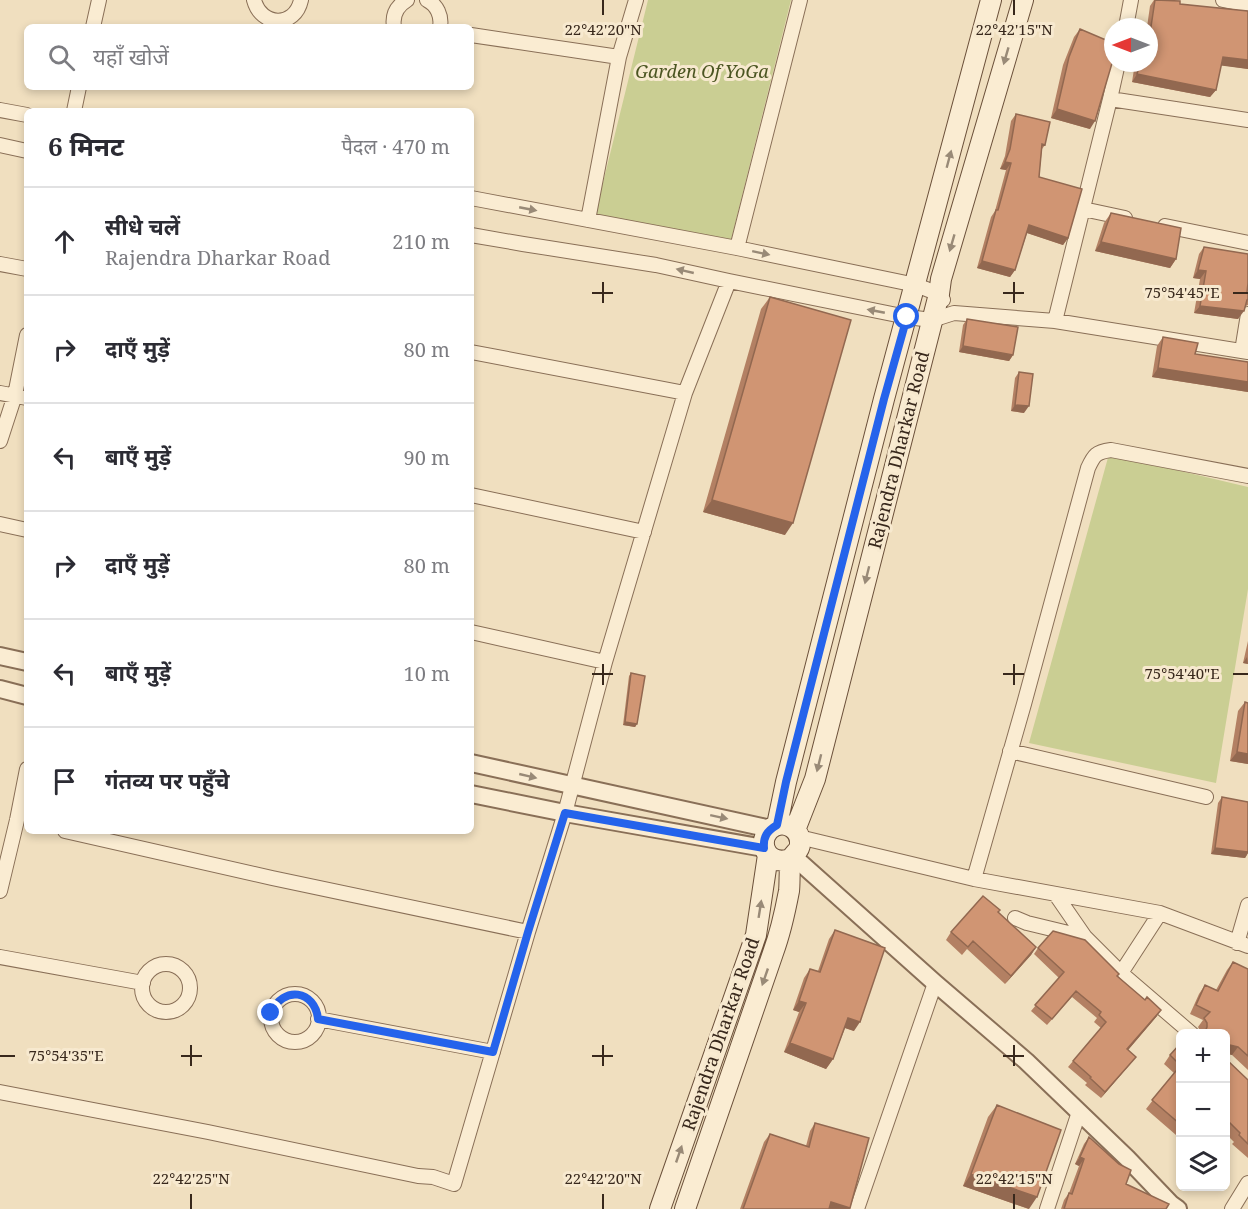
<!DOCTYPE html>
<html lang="hi">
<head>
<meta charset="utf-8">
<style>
  body { margin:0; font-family:"Noto Serif","Noto Sans Devanagari",serif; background:#f2f2f3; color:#2b2b33 }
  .controls { position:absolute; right:18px; bottom:18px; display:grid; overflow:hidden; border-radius:9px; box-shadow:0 3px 9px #0003 }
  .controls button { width:54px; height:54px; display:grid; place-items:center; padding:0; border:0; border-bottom:2px solid #e1e1e2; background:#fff; color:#2b2b33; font:30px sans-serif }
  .compass { position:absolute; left:1104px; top:18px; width:54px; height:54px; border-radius:50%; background:#fff; box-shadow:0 3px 9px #0003; rotate:270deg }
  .stop { position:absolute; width:18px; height:18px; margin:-14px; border:4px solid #2563eb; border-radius:50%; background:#fff }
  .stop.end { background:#2563eb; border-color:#fff; box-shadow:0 2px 6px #0008 }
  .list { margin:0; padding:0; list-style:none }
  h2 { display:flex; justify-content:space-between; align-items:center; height:78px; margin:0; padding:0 24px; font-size:26px }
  h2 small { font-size:20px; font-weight:400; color:#7c7c81 }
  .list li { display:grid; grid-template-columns:39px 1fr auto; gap:18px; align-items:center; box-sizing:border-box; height:108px; padding:0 24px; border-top:2px solid #e1e1e2 }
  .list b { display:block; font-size:22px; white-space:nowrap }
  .list p { margin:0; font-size:20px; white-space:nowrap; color:#7c7c81 }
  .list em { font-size:20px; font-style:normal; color:#7c7c81 }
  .icon { flex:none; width:33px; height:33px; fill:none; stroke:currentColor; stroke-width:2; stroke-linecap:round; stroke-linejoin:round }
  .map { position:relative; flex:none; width:1248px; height:1209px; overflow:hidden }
  .search { position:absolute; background:#fff; box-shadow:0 3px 9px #0003; left:24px; top:24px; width:450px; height:66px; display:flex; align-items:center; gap:15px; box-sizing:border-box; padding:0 21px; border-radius:9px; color:#7c7c81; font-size:22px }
  .panel { position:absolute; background:#fff; box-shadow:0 3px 9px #0003; left:24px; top:108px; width:450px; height:726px; border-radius:9px }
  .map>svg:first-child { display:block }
  .green { fill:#cace93 }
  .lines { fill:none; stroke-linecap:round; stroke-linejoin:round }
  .minor-casing { stroke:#896f57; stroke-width:16 }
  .tertiary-casing { stroke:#896f57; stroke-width:20 }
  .secondary-casing { stroke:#6b503a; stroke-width:22 }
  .minor { stroke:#faecd2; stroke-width:14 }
  .tertiary { stroke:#faecd2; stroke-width:16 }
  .secondary { stroke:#faecd2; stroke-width:20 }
  .wall { fill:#b38063 }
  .shaded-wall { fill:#926850 }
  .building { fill:#d09573; stroke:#926850; stroke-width:1.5 }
  .oneway { fill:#998a77 }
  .route { stroke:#2563eb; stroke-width:8 }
  .ticks { fill:none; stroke:#38281c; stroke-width:2 }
  .labels { text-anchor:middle; stroke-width:6; stroke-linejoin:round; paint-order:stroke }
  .park-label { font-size:18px; font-style:italic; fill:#4b5521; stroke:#f7e9cf }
  .street-label { font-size:18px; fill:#38281c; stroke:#f7e9cf }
  .ticks-label { font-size:15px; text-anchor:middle; fill:#38281c; stroke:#f7e9cf; stroke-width:6; stroke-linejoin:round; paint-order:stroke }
</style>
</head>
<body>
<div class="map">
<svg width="1248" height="1209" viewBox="0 0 1248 1209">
  <rect width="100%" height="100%" fill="#f0dfbf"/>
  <!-- green -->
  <path class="green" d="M648,0H791L731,240L595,215Z
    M1109,454L1248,487V589L1216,783L1029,743Z"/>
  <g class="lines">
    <defs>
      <path id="minor" d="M254,0C261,27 295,28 301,0
        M427,0C437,5 442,16 440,27
        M1223,0L1248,5
        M93,27L99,0
        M394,27C392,15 397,6 407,0
        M1126,27L1131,0
        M471,35L619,57
        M1118,63L1110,99L1248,120
        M0,110L27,115
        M74,111L79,87
        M0,145L27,151
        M471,198L737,248L916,285L939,294L943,300
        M1083,209L1125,218
        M588,220L619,57L636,0
        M1165,226L1248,243
        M471,235L523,244L656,265L729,281L907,317L932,320L954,313L1055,321L1248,352
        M737,248L800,0
        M0,264L27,269
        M1055,321L1110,99
        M1242,351L1248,314
        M471,352L685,393
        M0,393L27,398
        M0,441L15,395L27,335
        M471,495L644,532
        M0,524L27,530
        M471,632L605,662
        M1010,751L1206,797
        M65,831L272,878L528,932L565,813L605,662L685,393L729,281
        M799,837L974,879L1160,913L1248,946
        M974,879L1024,704L1088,468C1094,455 1096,452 1111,450L1248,476
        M0,891L17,820L27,769
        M1056,895L1085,937L1121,973L1192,1034
        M1015,918L1027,923L1085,937
        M1237,943L1248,905
        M0,957L143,983
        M142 988a24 24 0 1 1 48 0a24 24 0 1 1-48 0Z
        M1121,973L1160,913
        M271 1018a24 24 0 1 1 48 0a24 24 0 1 1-48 0Z
        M318,1019L493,1052
        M0,1092L208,1132L418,1176L433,1177L454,1184L528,932
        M857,1209L935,983
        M1047,1209L1079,1112
        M1232,1209L1248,1183"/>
      <path id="tertiary" d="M0,656L27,662
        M0,689L27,696
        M471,763L771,829
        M471,794L565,813L764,848
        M794,857L935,983L1026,1061L1127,1158L1171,1204L1178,1209"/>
      <path id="secondary" d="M777,825L786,782L884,399L991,0
        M795,830L815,779L939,294L941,279L1023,0
        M660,1209L756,935L768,855
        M685,1209C714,1124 744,1039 773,953C780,934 785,912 789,891C790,884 789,865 791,859C794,853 800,851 800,844C801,830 787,821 775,826C755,835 763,868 791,859"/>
    </defs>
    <!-- minor casing -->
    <use href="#minor" class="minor-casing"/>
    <!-- tertiary casing -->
    <use href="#tertiary" class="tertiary-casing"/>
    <!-- secondary casing -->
    <use href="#secondary" class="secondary-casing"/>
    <!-- minor -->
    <use href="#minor" class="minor"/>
    <!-- tertiary -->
    <use href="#tertiary" class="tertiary"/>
    <!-- secondary -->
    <use href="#secondary" class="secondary"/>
  </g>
  <!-- wall -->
  <path class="wall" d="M1154,0H1171L1180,4L1248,11V69L1221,65L1216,90L1210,97L1132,82L1135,63H1149V27H1147L1150,6Z
    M1080,29L1090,129L1051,118L1063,65L1074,37Z
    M1016,114L1045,145L1042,149L1039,177L1068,238L1063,245L1027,233L1015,270L1010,277L977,268L991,217L995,211L1006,170L1000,169L1005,156L1011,121Z
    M1111,213L1176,259L1170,268L1095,251L1104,223Z
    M1204,247L1247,293H1248V305L1245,306L1238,319L1194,313L1200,279L1193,278L1199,254Z
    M770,297L785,535L703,512L761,309Z
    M967,319L1013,355L1009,361L959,352L963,325Z
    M1163,337L1195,354L1248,362V392L1152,377L1157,346Z
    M1019,372L1024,413L1011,411L1015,378Z
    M1248,641V664L1243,663Z
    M631,673L637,724L635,727L623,725L629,676Z
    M1245,702L1248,764L1230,761L1238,711Z
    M1222,797L1248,802V853L1245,858L1211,854L1218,803Z
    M998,913L1036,947L1031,955L1005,984L967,949L962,955L946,940L951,932Z
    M835,930L854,1031L845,1028L833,1059L826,1069L784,1052L799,1012L793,1010L804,978L810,969L818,971L829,939Z
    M1038,948L1118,976L1157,1016L1128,1050L1131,1063L1101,1098L1085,1085L1087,1083L1068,1067L1101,1028L1094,1022L1097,1018L1072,997L1047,1025L1031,1011L1059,978L1034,954Z
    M1233,962L1248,969V1070L1232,1055L1201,1034V1032L1198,1027L1203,1020L1190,1014L1199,994L1205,985L1216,990L1227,970Z
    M1180,1044V1130L1176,1135L1146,1109L1174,1073L1164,1064L1170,1055Z
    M1226,1059L1248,1080V1158L1232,1144L1234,1142L1226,1134Z
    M997,1105L1029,1209L963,1186L988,1117Z
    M815,1123L850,1208V1209H740L764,1142L770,1134L806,1146L810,1131Z
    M1089,1137L1126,1184L1166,1209H1061L1064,1200L1069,1193L1079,1166L1075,1164L1084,1144Z"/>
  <!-- shaded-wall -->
  <path class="shaded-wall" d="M1223,57L1248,60V69L1217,65Z
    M1137,74L1216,90L1210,97L1132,82Z
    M1057,109L1095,121L1090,129L1051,118Z
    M1005,162L1011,163L1006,170L1000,169Z
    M1029,225L1068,238L1063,245L1024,232Z
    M1101,242L1176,259L1170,268L1095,251Z
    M982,261L1015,270L1010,277L977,268Z
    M1198,270L1206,271L1200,279L1193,278Z
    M1200,306L1244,311L1238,319L1194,313Z
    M963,346L1013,355L1009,361L959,352Z
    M1158,368L1248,382V392L1152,377Z
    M1015,405L1029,406L1024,413L1011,411Z
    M712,500L793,523L785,535L703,512Z
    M1247,657L1248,664L1243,663Z
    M625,722L637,724L635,727L623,725Z
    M1237,752L1248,754V764L1230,761Z
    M1215,848L1248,852V853L1245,858L1211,854Z
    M1036,947L1031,955L1005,984L1011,976Z
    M799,1001L806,1003L799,1012L793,1010Z
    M1161,1010L1157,1016L1123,1056L1127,1049Z
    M848,1018L860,1022L854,1031L842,1027Z
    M790,1043L833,1059L826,1069L784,1052Z
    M1230,1045L1238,1047L1232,1055L1226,1054V1047Z
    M1136,1057L1131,1063L1101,1098L1105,1092Z
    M1080,1157L1084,1159L1079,1166L1075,1164Z
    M971,1174L1037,1197L1029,1209L963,1186Z
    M831,1202L850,1208V1209H826Z"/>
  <!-- building -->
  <path class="building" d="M1155,0L1180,1V4L1248,11V60L1223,57L1216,90L1137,74L1140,63H1149V40Z
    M1080,29L1113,43V60L1095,121L1057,109L1069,57Z
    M1016,114L1050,122L1045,145L1042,144L1039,177L1082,189L1068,238L1029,225L1015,270L982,261L996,210H998L1011,163L1005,162L1010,149Z
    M1111,213L1181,228L1176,259L1101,242Z
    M1204,247L1248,254V283L1247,293H1248V299L1247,300L1244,311L1200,306L1206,271L1198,270Z
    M770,297L851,320L793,523L712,500Z
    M967,319L1018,327L1013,355L963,346Z
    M1163,337L1198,343L1195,354L1248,362V382L1158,368Z
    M1019,372L1033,374L1029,406L1015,405Z
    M631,673L645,676L637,724L625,722Z
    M1245,702L1248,703V754L1237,752Z
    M1222,797L1248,802V852L1215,848Z
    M983,896L1000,910L998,912L1036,947L1011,976L973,941L968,947L951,932Z
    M835,930L885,948L860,1022L848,1018L833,1059L790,1043L806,1003L799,1001L810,969L820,972Z
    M1053,931L1085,940L1119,974L1117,976L1145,1000L1147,997L1161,1010L1127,1049L1136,1057L1105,1092L1090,1078L1091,1077L1073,1061L1106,1022L1099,1015L1101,1012L1076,991L1052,1019L1035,1005L1064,972L1038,948Z
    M1233,962L1248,969V1056L1238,1047L1230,1045L1226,1047V1034H1201L1205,1032L1207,1027V1023L1204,1018L1210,1012L1196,1005L1205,985L1218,991Z
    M1180,1044V1065L1170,1055Z
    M1226,1059L1248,1080V1144L1239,1135L1240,1133L1226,1119Z
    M1180,1066V1124L1152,1100Z
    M997,1105L1061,1130L1037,1197L971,1174Z
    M815,1123L869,1138L850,1208L831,1202L829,1209H743L770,1134L809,1147Z
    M1089,1137L1119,1164L1131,1170L1126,1184L1169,1204L1166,1209H1064L1069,1193L1072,1194L1084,1159L1080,1157Z"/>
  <!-- one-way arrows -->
  <defs><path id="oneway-solid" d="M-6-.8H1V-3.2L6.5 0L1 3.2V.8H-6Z" transform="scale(1.5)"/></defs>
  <g class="oneway">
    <use href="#oneway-solid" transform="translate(1006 56) rotate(106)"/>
    <use href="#oneway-solid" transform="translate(949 159) rotate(-75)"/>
    <use href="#oneway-solid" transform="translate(528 209) rotate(11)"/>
    <use href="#oneway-solid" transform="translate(952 243) rotate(106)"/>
    <use href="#oneway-solid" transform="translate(761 253) rotate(12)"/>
    <use href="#oneway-solid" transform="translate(685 271) rotate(-167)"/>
    <use href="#oneway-solid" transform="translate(876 311) rotate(-169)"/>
    <use href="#oneway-solid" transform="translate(867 575) rotate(104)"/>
    <use href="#oneway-solid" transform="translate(819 763) rotate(104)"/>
    <use href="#oneway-solid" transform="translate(528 776) rotate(13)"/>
    <use href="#oneway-solid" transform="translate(719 817) rotate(12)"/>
    <use href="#oneway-solid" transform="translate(760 909) rotate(-81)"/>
    <use href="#oneway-solid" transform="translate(765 977) rotate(109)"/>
    <use href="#oneway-solid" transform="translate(679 1154) rotate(-71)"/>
  </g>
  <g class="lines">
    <!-- route -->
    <path class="route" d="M271,1013C283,985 315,990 318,1019L493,1052L528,932L565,813L764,848C763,837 767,831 777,825L786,782L884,399L907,317"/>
  </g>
  <!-- ticks -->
  <path class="ticks" d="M603,0V15M1014,0V15M603,282V303M1014,282V303M592,293H613M1003,293H1024M1233,293H1248M603,664V685M1014,664V685M592,674H613M1003,674H1024M1233,674H1248M191,1045V1066M603,1045V1066M1014,1045V1066M0,1056H15M181,1056H202M592,1056H613M1003,1056H1024M191,1194V1209M603,1194V1209M1014,1194V1209"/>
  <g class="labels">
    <!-- park labels -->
    <g class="park-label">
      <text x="702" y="78">Garden Of YoGa</text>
    </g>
    <!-- street labels -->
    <g class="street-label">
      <text transform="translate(899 450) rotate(-76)" y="6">Rajendra Dharkar Road</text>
      <text transform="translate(721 1034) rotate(-71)" y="6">Rajendra Dharkar Road</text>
    </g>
  </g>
  <g class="ticks-label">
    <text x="603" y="35">22°42'20"N</text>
    <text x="1014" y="35">22°42'15"N</text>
    <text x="1182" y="298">75°54'45"E</text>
    <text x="1182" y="679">75°54'40"E</text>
    <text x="66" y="1061">75°54'35"E</text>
    <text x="191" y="1184">22°42'25"N</text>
    <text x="603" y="1184">22°42'20"N</text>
    <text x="1014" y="1184">22°42'15"N</text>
  </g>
</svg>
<div class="controls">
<button>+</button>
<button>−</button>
<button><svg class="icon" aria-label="layers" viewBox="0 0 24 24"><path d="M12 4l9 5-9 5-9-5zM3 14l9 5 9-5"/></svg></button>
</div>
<svg class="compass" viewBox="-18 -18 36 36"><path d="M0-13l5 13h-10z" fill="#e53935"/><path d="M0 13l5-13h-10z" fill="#7c7c81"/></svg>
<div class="stop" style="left:907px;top:317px"></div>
<div class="stop end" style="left:271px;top:1013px"></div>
<div class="search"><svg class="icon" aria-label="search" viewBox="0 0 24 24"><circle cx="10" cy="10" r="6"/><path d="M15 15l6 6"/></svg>यहाँ खोजें</div>
<section class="panel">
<h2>6 मिनट<small>पैदल · 470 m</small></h2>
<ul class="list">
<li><svg class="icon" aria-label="ahead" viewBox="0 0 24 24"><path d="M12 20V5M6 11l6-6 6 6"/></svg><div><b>सीधे चलें</b><p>Rajendra Dharkar Road</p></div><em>210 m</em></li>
<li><svg class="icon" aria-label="right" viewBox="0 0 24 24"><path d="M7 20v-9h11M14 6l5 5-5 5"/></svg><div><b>दाएँ मुड़ें</b></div><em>80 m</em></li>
<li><svg class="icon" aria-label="left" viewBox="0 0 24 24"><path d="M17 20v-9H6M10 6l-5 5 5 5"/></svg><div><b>बाएँ मुड़ें</b></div><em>90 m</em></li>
<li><svg class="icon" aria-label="right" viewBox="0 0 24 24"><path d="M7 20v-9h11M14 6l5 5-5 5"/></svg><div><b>दाएँ मुड़ें</b></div><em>80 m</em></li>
<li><svg class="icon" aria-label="left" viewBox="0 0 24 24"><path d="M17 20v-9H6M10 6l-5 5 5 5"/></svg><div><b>बाएँ मुड़ें</b></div><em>10 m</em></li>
<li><svg class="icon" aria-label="arrive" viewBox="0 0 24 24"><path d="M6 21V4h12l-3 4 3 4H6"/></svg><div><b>गंतव्य पर पहुँचे</b></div></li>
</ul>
</section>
</div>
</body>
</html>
